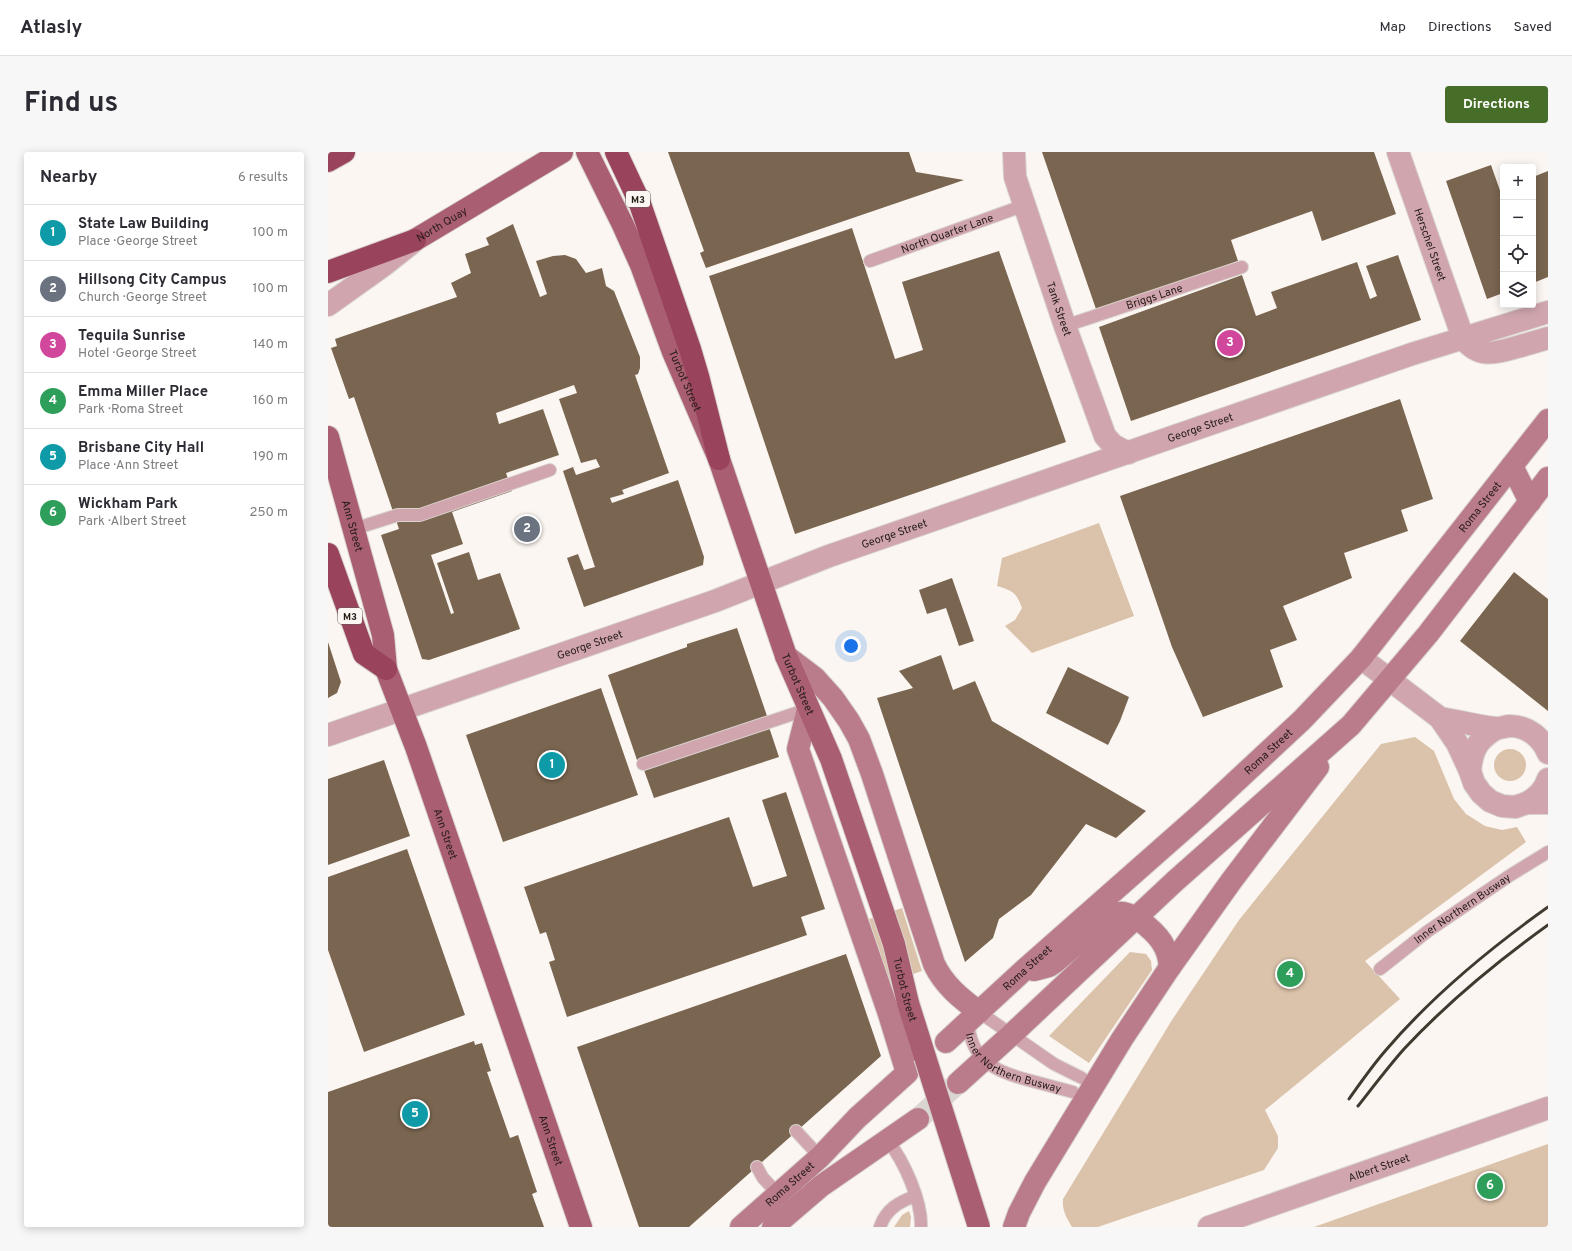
<!DOCTYPE html>
<html lang="en">
<head>
<meta charset="utf-8">
<style>
  body { margin:0; font-family:Overpass,sans-serif; background:#f7f7f7; color:#2b2b33 }
  .controls { position:absolute; right:12px; top:12px; display:grid; overflow:hidden; border-radius:4px; box-shadow:0 2px 10px #0003 }
  .controls button { width:36px; height:36px; display:grid; place-items:center; padding:0; border:0; border-bottom:1px solid #e1e1e2; background:#fff; color:#2b2b33; font:20px sans-serif }
  .you { position:absolute; left:523px; top:494px; width:14px; height:14px; margin:-10px; border:3px solid #fff; border-radius:50%; background:#1a73e8; box-shadow:0 0 0 6px #1a73e833 }
  .badge { display:grid; place-items:center; width:26px; height:26px; border-radius:50%; background:#476e28; color:#fff; font-size:13px; font-weight:700 }
  .pin { position:absolute; translate:-50% -50%; border:2px solid #fff; box-shadow:0 1px 4px #0006 }
  .list { margin:0; padding:0; list-style:none }
  h2 { display:flex; justify-content:space-between; align-items:center; height:52px; margin:0; padding:0 16px; font-size:17px }
  h2 small { font-size:13px; font-weight:400; color:#7c7c81 }
  .list li { display:grid; grid-template-columns:26px 1fr auto; gap:12px; align-items:center; box-sizing:border-box; height:56px; padding:0 16px; border-top:1px solid #e1e1e2 }
  .list b { display:block; font-size:15px; white-space:nowrap }
  .list p { margin:0; font-size:13px; white-space:nowrap; color:#7c7c81 }
  .list em { font-size:13px; font-style:normal; color:#7c7c81 }
  .icon { flex:none; width:22px; height:22px; fill:none; stroke:currentColor; stroke-width:2; stroke-linecap:round; stroke-linejoin:round }
  .map { position:relative; flex:none; width:1220px; height:1075px; overflow:hidden; border-radius:4px }
  header { display:flex; align-items:center; gap:24px; box-sizing:border-box; height:56px; padding:0 20px; background:#fff; border-bottom:1px solid #e1e1e2 }
  header strong { font-size:19px }
  nav { display:flex; gap:22px; margin-inline-start:auto; font-size:14px }
  .intro { display:flex; align-items:center; justify-content:space-between; box-sizing:border-box; height:96px; padding:0 24px }
  h1 { margin:0; font-size:28px }
  .button { padding:10px 18px; border-radius:4px; background:#476e28; color:#fff; font-size:14px; font-weight:700 }
  main { display:flex; gap:24px; padding:0 24px }
  aside { flex:1; background:#fff; border-radius:4px; box-shadow:0 2px 10px #0003 }
  .map>svg:first-child { display:block }
  .green { fill:#dbc2aa }
  .building { fill:#7a6550 }
  .lines { fill:none; stroke-linecap:round; stroke-linejoin:round }
  .secondary-tunnel { stroke:#dbd5d0; stroke-width:22; stroke-dasharray:22 11; stroke-linecap:butt }
  .service-casing { stroke:#d9d3ce; stroke-width:14 }
  .minor-casing { stroke:#d9d3ce; stroke-width:24 }
  .tertiary-casing { stroke:#d9d3ce; stroke-width:24 }
  .secondary-casing { stroke:#d9d3ce; stroke-width:24 }
  .primary-casing { stroke:#d9d3ce; stroke-width:24 }
  .motorway-casing { stroke:#d9d3ce; stroke-width:24 }
  .service { stroke:#d0a5ae; stroke-width:12 }
  .minor { stroke:#d0a5ae; stroke-width:22 }
  .tertiary { stroke:#d0a5ae; stroke-width:22 }
  .secondary { stroke:#ba7c8b; stroke-width:22 }
  .primary { stroke:#a95e72; stroke-width:22 }
  .motorway { stroke:#99435d; stroke-width:22 }
  .rail { stroke:#413930; stroke-width:3 }
  .primary-bridge-casing { stroke:#d9d3ce; stroke-width:24; stroke-linecap:butt }
  .primary-bridge { stroke:#a95e72; stroke-width:22 }
  .labels { text-anchor:middle; stroke-width:4; stroke-linejoin:round; paint-order:stroke }
  .shield { fill:#fbf6f1; stroke:#665e56; stroke-width:1 }
  .shield-label { font-size:10px; font-weight:bold; fill:#261d14 }
  .street-label { font-size:11px; fill:#261d14; stroke:#fbf6f1 }
</style>
</head>
<body>
<header>
<strong>Atlasly</strong>
<nav><a>Map</a><a>Directions</a><a>Saved</a></nav>
</header>
<div class="intro"><h1>Find us</h1><a class="button">Directions</a></div>
<main>
<aside>
<h2>Nearby<small>6 results</small></h2>
<ul class="list">
<li><span class="badge" style="background:#0f9aa8">1</span><div><b>State Law Building</b><p>Place · George Street</p></div><em>100 m</em></li>
<li><span class="badge" style="background:#6b7280">2</span><div><b>Hillsong City Campus</b><p>Church · George Street</p></div><em>100 m</em></li>
<li><span class="badge" style="background:#d1479c">3</span><div><b>Tequila Sunrise</b><p>Hotel · George Street</p></div><em>140 m</em></li>
<li><span class="badge" style="background:#2e9e5b">4</span><div><b>Emma Miller Place</b><p>Park · Roma Street</p></div><em>160 m</em></li>
<li><span class="badge" style="background:#0f9aa8">5</span><div><b>Brisbane City Hall</b><p>Place · Ann Street</p></div><em>190 m</em></li>
<li><span class="badge" style="background:#2e9e5b">6</span><div><b>Wickham Park</b><p>Park · Albert Street</p></div><em>250 m</em></li>
</ul>
</aside>
<div class="map">
<svg width="1220" height="1075" viewBox="0 0 1220 1075">
  <rect width="100%" height="100%" fill="#fbf6f1"/>
  <!-- green -->
  <path class="green" d="M771,371L806,464L704,501L677,474L687,468L694,456C688,440 685,439 669,434L674,406Z
    M1087,585L1106,599L1126,647L1138,662L1157,674L1174,678L1189,675L1198,690L1037,809L1072,847L937,958L950,984V996L936,1018L770,1075H744C738,1065 734,1058 735,1047L844,868L911,768L1053,592Z
    M1166 613a16 16 0 1 1 32 0a16 16 0 1 1-32 0Z
    M574,756L594,819L561,830L541,767Z
    M802,800L818,802L823,809L824,818L761,911L721,884Z
    M1220,992V1075H986Z
    M581,1059L583,1065L582,1075H566L574,1063Z"/>
  <!-- building -->
  <path class="building" d="M340,0H581L588,20L636,28L378,116L372,101L376,99Z
    M714,0H1046L1068,62L994,89L984,59L903,88L910,109L769,160Z
    M1163,13L1175,47V141L1159,147L1118,29Z
    M1220,19V125L1205,131V36H1207L1205,25Z
    M185,72L212,145L219,142L208,109L225,104L237,103L248,107L258,121L274,116L278,134L286,139L312,205V216L310,222L307,223L341,321L294,338L296,342L282,346L284,351L350,328L376,405L375,413L256,455L239,406L250,402L256,418L267,415L235,319L245,315L248,323L272,315L268,307L253,311L231,247L249,241L246,233L168,261L171,272L215,257L231,303L178,321L184,339L124,360L135,392L103,403L123,462L126,461L109,411L141,400L150,428L172,421L192,477L101,508L94,507L53,383L71,377L26,245L21,247L3,196L9,194L7,187L129,145L123,131L143,121L137,102L161,93L158,86Z
    M524,76L567,207L595,198L574,130L671,99L738,290L467,382L381,124Z
    M1070,103L1093,168L803,269L771,175L914,123L928,164L949,156L943,140L1029,110L1042,147L1049,144L1038,114Z
    M1072,247L1105,347L1073,358L1080,379L1016,401L1024,426L955,454L969,488L942,498L955,535L875,565L844,495L792,344Z
    M1186,420L1220,447V559L1132,489Z
    M624,426L646,489L631,494L618,456L599,462L591,438Z
    M409,476L439,564L309,608L280,523L359,495V492Z
    M0,490L13,530L9,541L0,546Z
    M613,503L625,538L647,529L664,569L818,659L788,686L758,672L703,743L671,767L665,786L637,810L549,546L585,536L571,519Z
    M740,515L801,545L792,569L780,593L718,561Z
    M273,536L310,643L175,690L138,583Z
    M441,575L451,605L326,646L316,618Z
    M56,608L82,684L0,713V627Z
    M458,640L497,757L473,765L479,783L239,865L221,810L227,808L218,780L212,782L196,735L401,665L425,735L459,724L434,648Z
    M79,697L137,863L36,900L0,798V725Z
    M518,802L553,904L361,1075H311L249,895Z
    M146,889L147,893L154,891L163,919L159,920L182,986L190,983L209,1040L204,1042L216,1075H0V940Z"/>
  <g class="lines">
    <!-- secondary-tunnel -->
    <path class="secondary-tunnel" d="M590,967L630,931"/>
    <defs>
      <g id="service">
        <path id="s1" d="M542,109L697,53"/>
        <path id="s2" d="M737,174L914,115"/>
        <path d="M26,377L70,363H92L222,318"/>
        <path d="M315,612L480,557"/>
        <path id="s3" d="M1052,817L1100,779L1181,724L1220,700"/>
        <path d="M651,860L726,912L754,926"/>
        <path id="s4" d="M640,869C643,909 666,919 700,928C715,932 730,936 745,940"/>
        <path d="M468,979L492,1005"/>
        <path d="M560,989C576,1009 594,1049 593,1075"/>
        <path d="M429,1015L435,1026L454,1046"/>
        <path d="M552,1075C558,1057 571,1050 587,1044"/>
      </g>
      <g id="minor">
        <path id="s5" d="M686,0L687,25L737,174L777,284L785,293L800,301"/>
        <path d="M0,153L56,113L85,90"/>
        <path d="M1135,186C1151,207 1168,201 1189,195C1200,192 1210,189 1220,186"/>
      </g>
      <g id="tertiary">
        <path id="s6" d="M1070,0L1135,186"/>
        <path d="M1033,506L1112,566L1129,591L1142,619L1146,631L1153,641L1162,649L1174,654L1187,655L1199,651H1220"/>
        <path d="M1112,566C1130,569 1149,574 1167,576C1172,577 1177,574 1182,574C1200,574 1214,586 1220,601"/>
        <path id="s7" d="M0,583L387,449L501,404L752,317L1084,202L1220,160"/>
        <path d="M1142,619C1144,597 1150,587 1169,576"/>
        <path d="M1199,651C1209,645 1216,639 1220,627"/>
        <path id="s8" d="M881,1075L1220,956"/>
      </g>
      <g id="secondary">
        <path d="M1184,314L1202,350"/>
        <path d="M458,504L487,526L505,546L521,569L531,587L544,622L606,812C616,833 632,846 651,860"/>
        <path d="M706,818L721,814L727,810L779,766C784,763 790,760 796,761C809,763 831,783 836,794C840,800 841,808 842,815"/>
        <path id="s9" d="M618,890L695,819L873,662L974,568L1033,506L1220,268"/>
        <path d="M630,931L683,883L846,730L1023,573L1100,482L1220,326"/>
        <path id="s10" d="M413,1075L492,1005L529,966L579,921L561,862L470,597L480,557"/>
        <path d="M445,1075L493,1034L590,967"/>
        <path d="M686,1075L691,1061L707,1030L794,887L842,815L904,728L990,615"/>
      </g>
      <g id="primary">
        <path id="s11" d="M259,0L295,73L313,113L345,200L391,307L458,504L503,607L566,792L580,851L597,905"/>
        <path id="s12" d="M87,88L234,0"/>
        <path id="s13" d="M0,285L55,483L58,517L88,595L253,1075"/>
      </g>
      <path id="motorway" d="M288,0L311,49L362,197L370,224L391,307
        M0,9L16,0
        M0,120L87,88
        M0,402L36,502L58,517"/>
    </defs>
    <!-- service casing -->
    <use href="#service" class="service-casing"/>
    <!-- minor casing -->
    <use href="#minor" class="minor-casing"/>
    <!-- tertiary casing -->
    <use href="#tertiary" class="tertiary-casing"/>
    <!-- secondary casing -->
    <use href="#secondary" class="secondary-casing"/>
    <!-- primary casing -->
    <use href="#primary" class="primary-casing"/>
    <!-- motorway casing -->
    <use href="#motorway" class="motorway-casing"/>
    <!-- service -->
    <use href="#service" class="service"/>
    <!-- minor -->
    <use href="#minor" class="minor"/>
    <!-- tertiary -->
    <use href="#tertiary" class="tertiary"/>
    <!-- secondary -->
    <use href="#secondary" class="secondary"/>
    <!-- primary -->
    <use href="#primary" class="primary"/>
    <!-- motorway -->
    <use href="#motorway" class="motorway"/>
    <!-- rail -->
    <path class="rail" d="M1021,947C1033,930 1044,914 1058,898C1105,843 1161,797 1220,755
      M1030,954C1045,935 1060,915 1076,897C1118,852 1170,809 1220,773"/>
    <defs>
      <path id="primary-bridge" d="M597,905L651,1075"/>
    </defs>
    <!-- primary-bridge casing -->
    <use href="#primary-bridge" class="primary-bridge-casing"/>
    <!-- primary-bridge -->
    <use href="#primary-bridge" class="primary-bridge"/>
  </g>
  <g class="labels">
    <!-- shield labels -->
    <g class="shield">
      <rect x="298" y="39" width="24" height="16" rx="3"/>
      <rect x="10" y="456" width="24" height="16" rx="3"/>
    </g>
    <g class="shield-label">
      <text x="310" y="51">M3</text>
      <text x="22" y="468">M3</text>
    </g>
    <!-- street labels -->
    <g class="street-label">
      <text dy="4" stroke="none"><textPath href="#s12" startOffset="31">North Quay</textPath></text>
      <text dy="4" stroke="none"><textPath href="#s1" startOffset="82">North Quarter Lane</textPath></text>
      <text dy="4" stroke="none"><textPath href="#s6" startOffset="98">Herschel Street</textPath></text>
      <text dy="4" stroke="none"><textPath href="#s2" startOffset="94">Briggs Lane</textPath></text>
      <text dy="4" stroke="none"><textPath href="#s5" startOffset="164">Tank Street</textPath></text>
      <text dy="4" stroke="none"><textPath href="#s11" startOffset="249">Turbot Street</textPath></text>
      <text dy="4" stroke="none"><textPath href="#s7" startOffset="925">George Street</textPath></text>
      <text dy="4" stroke="none"><textPath href="#s9" startOffset="758">Roma Street</textPath></text>
      <text dy="4" stroke="none"><textPath href="#s13" startOffset="92">Ann Street</textPath></text>
      <text dy="4" stroke="none"><textPath href="#s7" startOffset="601">George Street</textPath></text>
      <text dy="4" stroke="none"><textPath href="#s7" startOffset="277">George Street</textPath></text>
      <text dy="4" stroke="none"><textPath href="#s11" startOffset="573">Turbot Street</textPath></text>
      <text dy="4" stroke="none"><textPath href="#s9" startOffset="434">Roma Street</textPath></text>
      <text dy="4" stroke="none"><textPath href="#s13" startOffset="415">Ann Street</textPath></text>
      <text dy="4" stroke="none"><textPath href="#s3" startOffset="102">Inner Northern Busway</textPath></text>
      <text dy="4" stroke="none"><textPath href="#s9" startOffset="110">Roma Street</textPath></text>
      <text dy="4" stroke="none"><textPath href="#s11" startOffset="897">Turbot Street</textPath></text>
      <text dy="4" stroke="none"><textPath href="#s4" startOffset="69">Inner Northern Busway</textPath></text>
      <text dy="4" stroke="none"><textPath href="#s13" startOffset="739">Ann Street</textPath></text>
      <text dy="4" stroke="none"><textPath href="#s8" startOffset="180">Albert Street</textPath></text>
      <text dy="4" stroke="none"><textPath href="#s10" startOffset="65">Roma Street</textPath></text>
    </g>
  </g>
</svg>
<div class="controls">
<button>+</button>
<button>−</button>
<button><svg class="icon" aria-label="locate" viewBox="0 0 24 24"><circle cx="12" cy="12" r="6"/><path d="M12 2v4M12 18v4M2 12h4M18 12h4"/></svg></button>
<button><svg class="icon" aria-label="layers" viewBox="0 0 24 24"><path d="M12 4l9 5-9 5-9-5zM3 14l9 5 9-5"/></svg></button>
</div>
<div class="you"></div>
<div class="pin badge" style="left:224px;top:613px;background:#0f9aa8">1</div>
<div class="pin badge" style="left:199px;top:377px;background:#6b7280">2</div>
<div class="pin badge" style="left:902px;top:191px;background:#d1479c">3</div>
<div class="pin badge" style="left:962px;top:822px;background:#2e9e5b">4</div>
<div class="pin badge" style="left:87px;top:962px;background:#0f9aa8">5</div>
<div class="pin badge" style="left:1162px;top:1034px;background:#2e9e5b">6</div>
</div>
</main>
</body>
</html>
